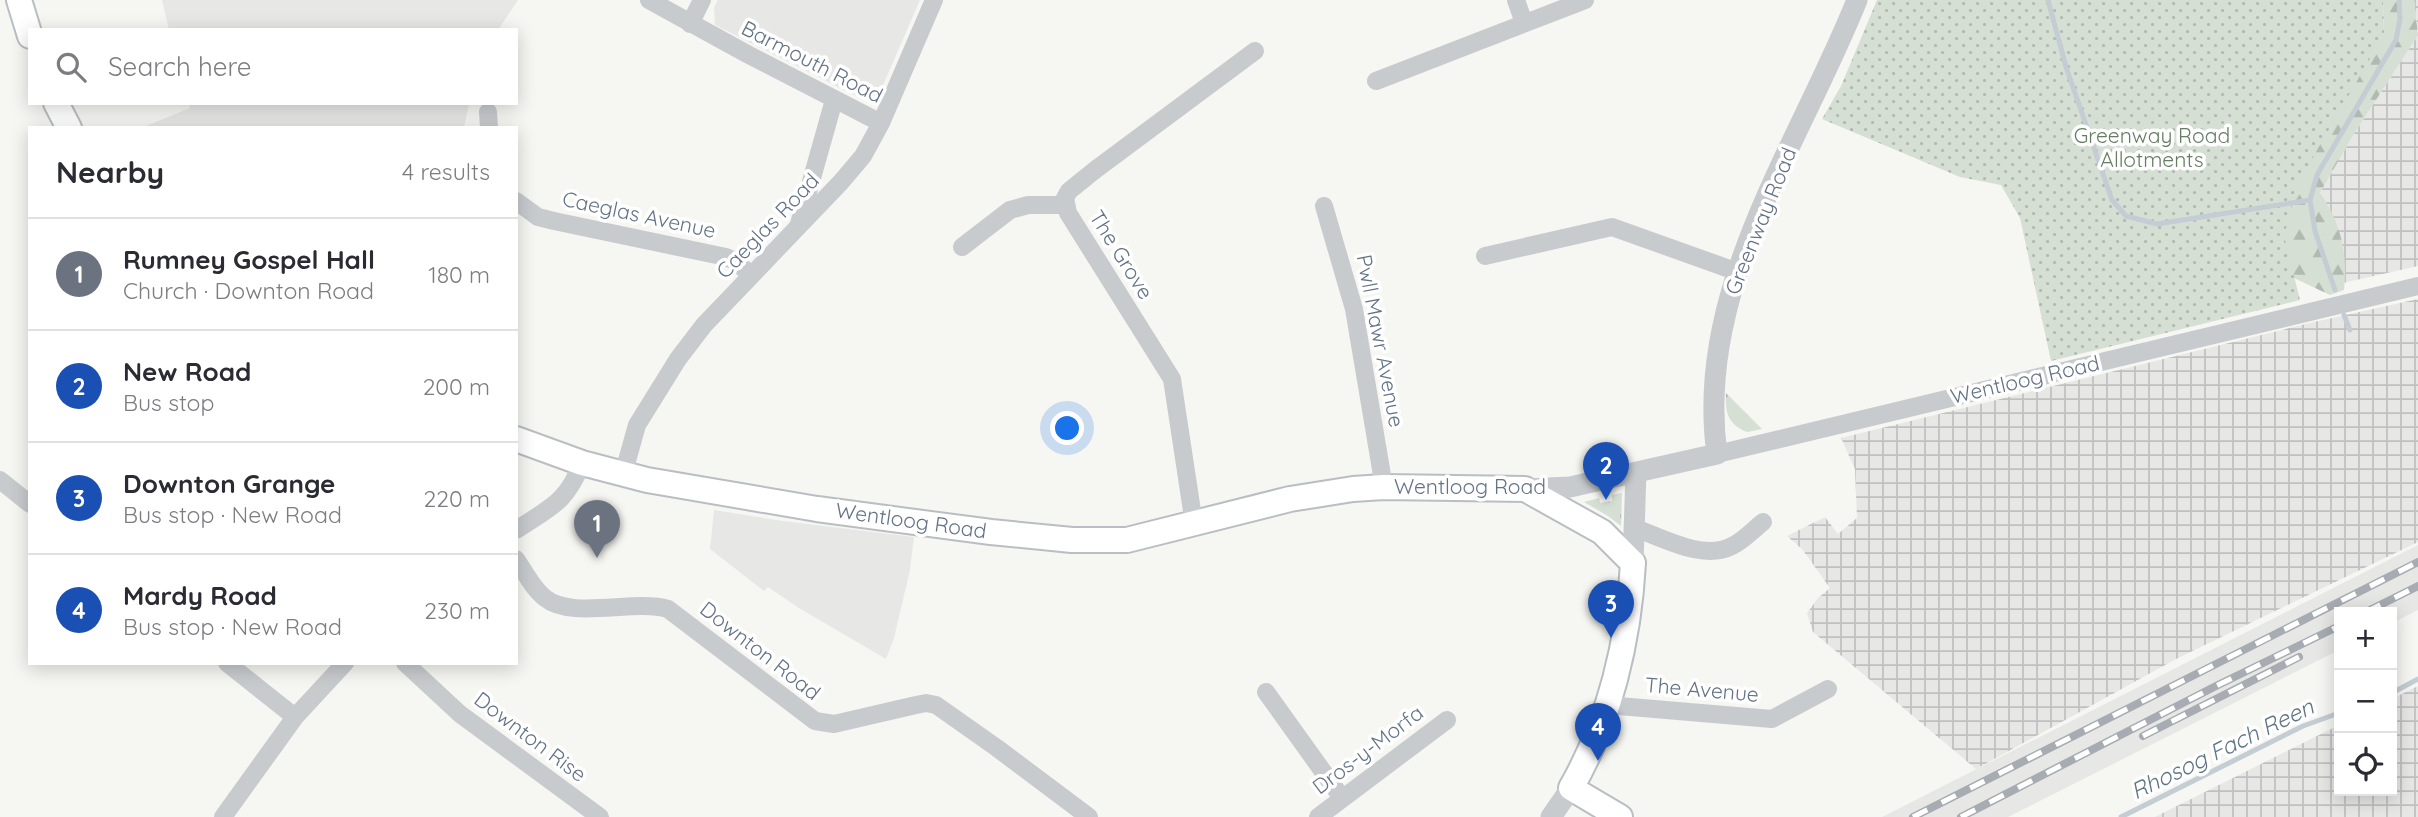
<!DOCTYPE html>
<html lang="en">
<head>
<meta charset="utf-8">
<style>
  body { margin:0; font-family:Quicksand,sans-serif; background:#f2f2f3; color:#2b2b33 }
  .controls { position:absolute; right:21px; bottom:21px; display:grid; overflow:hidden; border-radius:0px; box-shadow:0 4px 18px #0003 }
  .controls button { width:63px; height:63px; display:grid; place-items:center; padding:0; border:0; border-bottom:2px solid #e1e1e2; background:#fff; color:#2b2b33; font:35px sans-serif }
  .you { position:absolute; left:1068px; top:429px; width:24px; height:24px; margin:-18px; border:5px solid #fff; border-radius:50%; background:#1a73e8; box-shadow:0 0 0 10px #1a73e833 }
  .badge { display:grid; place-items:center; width:46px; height:46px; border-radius:50%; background:#1a73e8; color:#fff; font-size:23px; font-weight:700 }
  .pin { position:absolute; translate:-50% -58px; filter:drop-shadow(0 2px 4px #0008) }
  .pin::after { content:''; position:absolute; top:37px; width:24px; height:21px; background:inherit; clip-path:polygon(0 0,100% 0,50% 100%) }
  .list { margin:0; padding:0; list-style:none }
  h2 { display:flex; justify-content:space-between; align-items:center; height:91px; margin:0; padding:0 28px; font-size:30px }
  h2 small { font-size:23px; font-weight:400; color:#7c7c81 }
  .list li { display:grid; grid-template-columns:46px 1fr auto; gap:21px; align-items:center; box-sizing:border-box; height:112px; padding:0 28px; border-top:2px solid #e1e1e2 }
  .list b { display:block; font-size:26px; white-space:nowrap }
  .list p { margin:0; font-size:23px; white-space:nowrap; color:#7c7c81 }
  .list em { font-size:23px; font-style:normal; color:#7c7c81 }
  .icon { flex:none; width:38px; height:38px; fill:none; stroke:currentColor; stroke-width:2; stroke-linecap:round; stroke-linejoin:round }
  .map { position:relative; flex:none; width:2418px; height:817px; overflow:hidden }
  .search { position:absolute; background:#fff; box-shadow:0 4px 18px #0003; left:28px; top:28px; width:490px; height:77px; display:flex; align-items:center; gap:18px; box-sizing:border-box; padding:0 24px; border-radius:0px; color:#7c7c81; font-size:26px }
  .panel { position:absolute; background:#fff; box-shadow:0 4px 18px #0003; left:28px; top:126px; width:490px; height:539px; border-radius:0px }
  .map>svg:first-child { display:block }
  .built { fill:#e7e8e6 }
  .industrial { fill:url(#industrial-grid) }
  .grass { fill:url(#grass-tufts) }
  .forest { fill:url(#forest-firs) }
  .park { fill:url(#park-dots) }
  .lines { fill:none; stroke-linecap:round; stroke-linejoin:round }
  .stream { stroke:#c3cdd3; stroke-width:5 }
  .secondary-casing { stroke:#b9bec3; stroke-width:28 }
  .minor { stroke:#c8cbce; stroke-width:18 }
  .tertiary { stroke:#c8cbce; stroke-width:21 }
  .secondary { stroke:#fff; stroke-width:24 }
  .rail-casing { stroke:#a7acb2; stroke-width:8 }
  .rail { stroke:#fff; stroke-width:5; stroke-dasharray:16; stroke-linecap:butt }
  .labels { text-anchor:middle; stroke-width:7; stroke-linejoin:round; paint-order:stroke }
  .street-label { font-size:21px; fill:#627386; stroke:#fff }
  .park-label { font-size:21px; fill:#657d62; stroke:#fff }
  .water-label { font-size:23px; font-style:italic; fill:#5e7583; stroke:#fff }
</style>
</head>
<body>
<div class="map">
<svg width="2418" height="817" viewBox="0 0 2418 817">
  <defs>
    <pattern id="industrial-grid" width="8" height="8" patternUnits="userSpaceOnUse" patternTransform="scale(1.75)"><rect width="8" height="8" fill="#e7e8e6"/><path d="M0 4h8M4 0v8" fill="none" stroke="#bfc0c0"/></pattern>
    <pattern id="grass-tufts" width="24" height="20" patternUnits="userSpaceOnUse" patternTransform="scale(1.75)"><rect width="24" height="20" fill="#d6dfd3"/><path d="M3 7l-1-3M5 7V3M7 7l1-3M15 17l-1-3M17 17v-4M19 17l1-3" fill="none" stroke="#b1b9b1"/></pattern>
    <pattern id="forest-firs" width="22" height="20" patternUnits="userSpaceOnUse" patternTransform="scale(1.75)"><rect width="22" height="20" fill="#d6dfd3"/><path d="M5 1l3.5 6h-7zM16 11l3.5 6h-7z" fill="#b1b9b1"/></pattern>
    <pattern id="park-dots" width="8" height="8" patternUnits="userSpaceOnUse" patternTransform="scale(1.75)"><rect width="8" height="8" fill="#d6dfd3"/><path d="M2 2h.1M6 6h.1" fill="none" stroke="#b1b9b1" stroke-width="1.8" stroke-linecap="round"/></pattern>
  </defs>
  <rect width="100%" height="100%" fill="#f6f6f2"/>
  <!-- built -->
  <path class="built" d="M162,0H518L498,30H169Z
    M718,0H920L877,99L864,100L715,25L714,7Z
    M189,103H469L464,128H141L190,108Z
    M714,510L783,521L914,537L910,570L894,638L886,659L799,608L768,587L764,591L710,549Z
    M2418,545V610L2392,623V612H2339V650L2008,817H1882Z"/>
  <!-- industrial -->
  <path class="industrial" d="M2414,0H2418V266L2343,283L2320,193L2352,137L2418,35Z
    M2418,299V542L2176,659L1976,769L1813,632L1807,613L1818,598L1830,588L1802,549L1787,536L1825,517L1838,534L1857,518L1855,469L1841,438L2314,322Z
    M2418,686V817H2155L2339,725V791H2392V699Z"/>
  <!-- grass -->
  <path class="grass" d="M1726,393L1762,429L1747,432C1728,424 1725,413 1726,393Z
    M1622,493L1621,526L1608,516L1584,502L1599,498L1600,503L1612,501V495Z"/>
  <!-- forest -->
  <path class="forest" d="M2061,0L2384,35L2383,0H2414L2418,35L2352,137L2320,193C2341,222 2348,255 2344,290L2330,295L2273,268Z"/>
  <!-- park -->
  <path class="park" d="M1877,0H2383L2384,34L2298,183L2284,236L2300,300L2051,361L2020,218L2001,185L1960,177L1822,119L1841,86Z"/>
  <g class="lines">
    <!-- stream -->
    <path class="stream" d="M2048,0L2066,67L2112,200L2126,216L2157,224L2310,200
      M2335,290L2315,231L2310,200L2317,175L2396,40L2400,19L2399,0
      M2344,315L2350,330
      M2392,693L2418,679
      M2121,817L2303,726L2339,713"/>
    <defs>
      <path id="secondary" d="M19,0L30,36
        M56,103L69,128
        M516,439L582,463L647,480L817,509L991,532L1072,540H1127L1290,499L1353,489L1384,487L1525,489L1602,532L1633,563C1629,640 1610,720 1571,788L1620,817"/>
    </defs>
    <!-- secondary casing -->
    <use href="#secondary" class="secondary-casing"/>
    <!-- minor -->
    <path class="minor" d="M649,0L749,55L881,123
      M1516,0L1524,23
      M690,24L702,0
      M1376,81L1585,0
      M488,112L489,128
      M516,201L538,217L554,221L726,257L735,261L751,275
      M1324,206L1354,309L1384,487
      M799,224L834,100
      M962,247L1010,210L1028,205H1065
      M1485,256L1612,227L1738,272
      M1717,454L2418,286
      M623,475L637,425L678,359L704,325L841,182L863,156L881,123L934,0
      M0,480L30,504
      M1194,524L1172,379L1068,213L1065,198L1069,191L1095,170L1255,51
      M1635,528C1663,538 1703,561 1732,546C1743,541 1753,530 1763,522
      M516,530C551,507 566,503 582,463
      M516,559C525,572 533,589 545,598C572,620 633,599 668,609L815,721L834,724L916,705L926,703L936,705L997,748L1089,817
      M227,663L295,717
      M405,663L460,714L600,817
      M1266,692L1342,798
      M1607,705L1772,719L1828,689
      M223,817L295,717L345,663
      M1318,817L1447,720"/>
    <!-- tertiary -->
    <path class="tertiary" d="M1525,489L1570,487L1717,454C1694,291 1799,145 1857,0
      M1633,563L1636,472
      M1551,817L1571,788"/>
    <!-- secondary -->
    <use href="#secondary" class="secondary"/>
    <defs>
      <path id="rail" d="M2366,612L2418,586
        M2143,736L2299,657
        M1913,817L2418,562
        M1961,817L2218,685L2339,626"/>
    </defs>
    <!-- rail casing -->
    <use href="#rail" class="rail-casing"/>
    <!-- rail -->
    <use href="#rail" class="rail"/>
  </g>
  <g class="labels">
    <!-- street labels -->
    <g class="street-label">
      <text transform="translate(812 62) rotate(27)" y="7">Barmouth Road</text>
      <text transform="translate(639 215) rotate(12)" y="7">Caeglas Avenue</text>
      <text transform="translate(1761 221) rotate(-68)" y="7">Greenway Road</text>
      <text transform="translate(768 226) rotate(-46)" y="7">Caeglas Road</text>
      <text transform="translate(1121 255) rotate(58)" y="7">The Grove</text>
      <text transform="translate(1380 341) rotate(79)" y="7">Pwll Mawr Avenue</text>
      <text transform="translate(2025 380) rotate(-13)" y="7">Wentloog Road</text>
      <text x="1470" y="494">Wentloog Road</text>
      <text transform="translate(911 521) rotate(8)" y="7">Wentloog Road</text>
      <text transform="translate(760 651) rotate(38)" y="7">Downton Road</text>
      <text transform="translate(1702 690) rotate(5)" y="7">The Avenue</text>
      <text transform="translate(530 737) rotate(37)" y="7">Downton Rise</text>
      <text transform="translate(1368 750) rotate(-37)" y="7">Dros-y-Morfa</text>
    </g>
    <!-- park labels -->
    <g class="park-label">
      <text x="2152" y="143">Greenway Road<tspan x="2152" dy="24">Allotments</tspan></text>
    </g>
    <!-- water labels -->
    <g class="water-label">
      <text transform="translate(2222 749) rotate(-26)" y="8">Rhosog Fach Reen</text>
    </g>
  </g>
</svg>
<div class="controls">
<button>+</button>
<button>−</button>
<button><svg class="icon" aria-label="locate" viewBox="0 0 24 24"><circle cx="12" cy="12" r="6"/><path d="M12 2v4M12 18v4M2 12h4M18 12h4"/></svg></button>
</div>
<div class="you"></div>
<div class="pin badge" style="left:597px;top:558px;background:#6b7280">1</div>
<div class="pin badge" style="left:1606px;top:500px;background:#1a4fb4">2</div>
<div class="pin badge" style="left:1611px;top:638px;background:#1a4fb4">3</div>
<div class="pin badge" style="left:1598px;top:761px;background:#1a4fb4">4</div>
<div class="search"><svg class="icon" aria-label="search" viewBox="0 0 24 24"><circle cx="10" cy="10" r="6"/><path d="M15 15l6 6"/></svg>Search here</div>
<section class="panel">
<h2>Nearby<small>4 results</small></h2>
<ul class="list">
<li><span class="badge" style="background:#6b7280">1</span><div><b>Rumney Gospel Hall</b><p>Church · Downton Road</p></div><em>180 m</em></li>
<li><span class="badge" style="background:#1a4fb4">2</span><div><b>New Road</b><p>Bus stop</p></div><em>200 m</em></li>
<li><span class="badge" style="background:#1a4fb4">3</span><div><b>Downton Grange</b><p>Bus stop · New Road</p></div><em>220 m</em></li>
<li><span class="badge" style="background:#1a4fb4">4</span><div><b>Mardy Road</b><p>Bus stop · New Road</p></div><em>230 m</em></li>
</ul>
</section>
</div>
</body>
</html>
